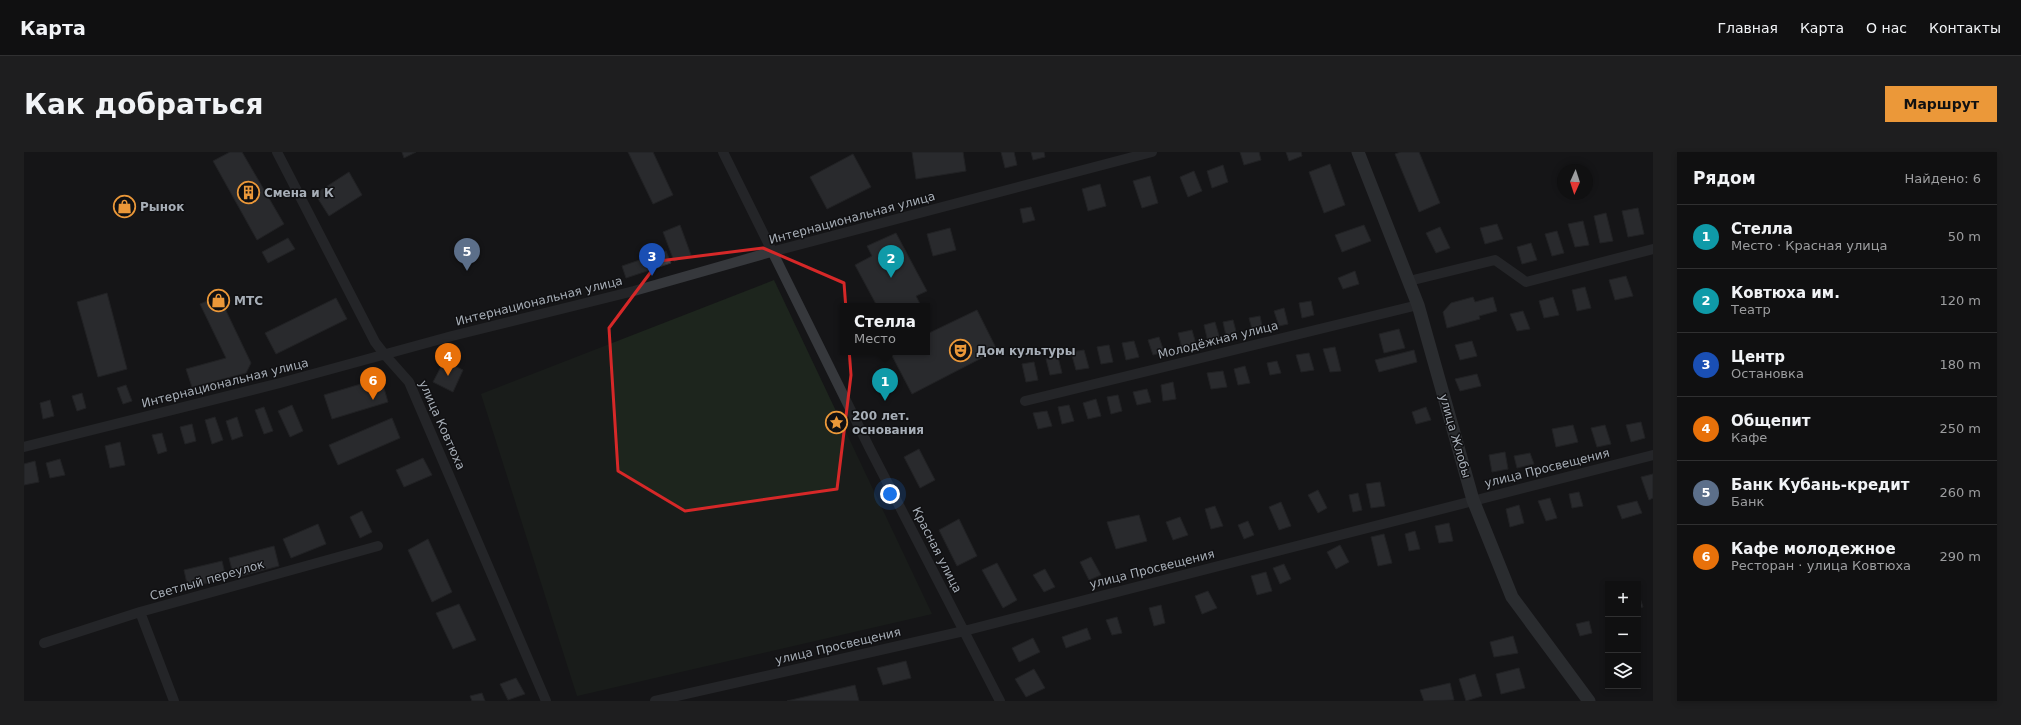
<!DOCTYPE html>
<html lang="ru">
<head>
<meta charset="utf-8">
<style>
  body { margin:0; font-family:"DejaVu Sans",sans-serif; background:#1e1e1f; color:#f1f3f6 }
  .controls { position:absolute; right:12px; bottom:12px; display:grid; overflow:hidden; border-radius:0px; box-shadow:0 2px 6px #0003 }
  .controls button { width:36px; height:36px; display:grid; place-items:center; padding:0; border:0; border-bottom:1px solid #303031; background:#101011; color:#f1f3f6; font:20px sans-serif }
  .compass { position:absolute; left:1533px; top:12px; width:36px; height:36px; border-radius:50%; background:#101011; box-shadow:0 2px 6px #0003; rotate:183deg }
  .you { position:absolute; left:866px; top:342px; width:14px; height:14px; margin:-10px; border:3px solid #fff; border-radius:50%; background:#1a73e8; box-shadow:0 0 0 6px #1a73e833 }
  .badge { display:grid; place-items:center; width:26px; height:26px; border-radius:50%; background:#eb9839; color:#fff; font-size:13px; font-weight:700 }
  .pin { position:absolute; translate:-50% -33px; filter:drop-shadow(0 1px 2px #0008) }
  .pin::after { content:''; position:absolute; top:21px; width:14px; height:12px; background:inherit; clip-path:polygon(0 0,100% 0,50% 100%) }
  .popup { position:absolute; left:816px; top:151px; width:90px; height:52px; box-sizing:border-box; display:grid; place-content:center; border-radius:0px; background:#101011; filter:drop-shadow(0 1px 3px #0005); font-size:13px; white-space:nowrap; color:#9c9d9f }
  .popup b { font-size:15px; color:#f1f3f6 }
  .popup::after { content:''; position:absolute; left:50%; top:100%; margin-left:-8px; border:8px solid transparent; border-top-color:#101011 }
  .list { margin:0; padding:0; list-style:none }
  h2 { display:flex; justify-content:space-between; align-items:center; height:52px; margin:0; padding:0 16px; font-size:17px }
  h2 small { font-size:13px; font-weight:400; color:#9c9d9f }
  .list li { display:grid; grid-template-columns:26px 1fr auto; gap:12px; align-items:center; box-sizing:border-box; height:64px; padding:0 16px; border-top:1px solid #303031 }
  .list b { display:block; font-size:15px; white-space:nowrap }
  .list p { margin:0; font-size:13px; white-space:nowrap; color:#9c9d9f }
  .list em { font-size:13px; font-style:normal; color:#9c9d9f }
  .icon { flex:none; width:22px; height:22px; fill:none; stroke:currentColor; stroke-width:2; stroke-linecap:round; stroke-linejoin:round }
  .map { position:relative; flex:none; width:1629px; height:549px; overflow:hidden; border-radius:0px }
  header { display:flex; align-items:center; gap:24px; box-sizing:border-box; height:56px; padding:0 20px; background:#101011; border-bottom:1px solid #303031 }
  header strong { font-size:19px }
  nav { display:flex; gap:22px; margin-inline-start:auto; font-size:14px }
  .intro { display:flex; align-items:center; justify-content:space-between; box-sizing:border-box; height:96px; padding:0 24px }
  h1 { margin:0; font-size:28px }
  .button { padding:10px 18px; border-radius:0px; background:#eb9839; color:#111; font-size:14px; font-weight:700 }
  main { display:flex; gap:24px; padding:0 24px }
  aside { flex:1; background:#101011; border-radius:0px; box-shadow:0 2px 6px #0003 }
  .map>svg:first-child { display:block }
  .green { fill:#1d251d }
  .building { fill:#414347; stroke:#2f3033 }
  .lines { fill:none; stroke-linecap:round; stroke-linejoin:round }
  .street { stroke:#36383c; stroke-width:10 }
  .secondary { stroke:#44474c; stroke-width:13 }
  .marked { fill:none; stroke:#d62828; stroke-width:3; stroke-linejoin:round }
  .labels { text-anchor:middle; stroke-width:3; stroke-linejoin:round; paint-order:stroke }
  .poi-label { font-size:12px; font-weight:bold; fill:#a7aeb7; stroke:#101012; text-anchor:start }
  .street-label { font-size:12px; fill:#a7aeb7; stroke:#101012 }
</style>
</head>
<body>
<header>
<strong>Карта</strong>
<nav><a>Главная</a><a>Карта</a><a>О нас</a><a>Контакты</a></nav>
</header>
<div class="intro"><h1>Как добраться</h1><a class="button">Маршрут</a></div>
<main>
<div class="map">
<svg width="1629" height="549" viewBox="0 0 1629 549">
  <rect width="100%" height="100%" fill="#151517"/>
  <!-- green -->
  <path class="green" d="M750,128L908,462L553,544L457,242Z"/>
  <!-- building -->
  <path class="building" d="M206,0H218L260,72L233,88L189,9Z
    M378,0H392L380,6Z
    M604,0H629L649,43L629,52Z
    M888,0H939L942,19L892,27Z
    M977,0H990L993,13L981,16Z
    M1007,0H1020L1021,5L1009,8Z
    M1216,0H1235L1237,8L1220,13Z
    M1262,0H1277L1278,4L1265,9Z
    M1377,0H1395L1416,51L1395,60L1371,2Z
    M829,2L847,35L803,57L786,25Z
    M1306,12L1321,53L1300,61L1285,20Z
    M1199,13L1204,30L1188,36L1183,19Z
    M1170,19L1178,39L1164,45L1156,25Z
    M325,20L338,43L305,64L291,42Z
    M1126,24L1134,51L1118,56L1109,29Z
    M1076,32L1082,54L1064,59L1058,37Z
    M1007,55L1011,68L999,71L996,57Z
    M1614,56L1620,82L1604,85L1598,59Z
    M1582,61L1589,89L1576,91L1570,64Z
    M1559,69L1565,93L1551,95L1544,72Z
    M1473,72L1479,87L1461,92L1456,76Z
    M656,73L667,103L650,109L639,80Z
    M1340,73L1347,89L1318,100L1311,83Z
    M1416,75L1426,96L1412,101L1402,81Z
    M926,76L932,98L909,104L903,82Z
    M1533,79L1540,101L1528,104L1521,82Z
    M872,81L903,139L892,144L897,154H853L831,113L848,104L843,94Z
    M264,86L271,97L244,111L238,100Z
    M1507,91L1513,108L1498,112L1493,95Z
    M642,99L647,111L602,126L598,114Z
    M1331,119L1335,132L1319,137L1314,126Z
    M1602,124L1609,144L1591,148L1585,128Z
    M1561,135L1567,156L1553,159L1548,138Z
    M83,141L103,217L74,225L53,150Z
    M195,144L227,211L222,221L168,235L162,217L202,206L176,152Z
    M1449,145L1451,150L1469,145L1473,159L1455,164L1456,167L1423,176L1419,160L1427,151Z
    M1529,145L1535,163L1520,166L1515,149Z
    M312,146L323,167L252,202L241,181Z
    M1287,149L1290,163L1278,166L1275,151Z
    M1260,156L1264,172L1255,174L1250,159Z
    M953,158L973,198L888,242L866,200H903V182Z
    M1499,159L1506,177L1493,179L1486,162Z
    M1236,164L1239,179L1229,181L1225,166Z
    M1209,168L1213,183L1202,184L1199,170Z
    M1191,170L1196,187L1184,190L1180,173Z
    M1375,177L1381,196L1360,201L1355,182Z
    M1168,178L1172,192L1158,196L1154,181Z
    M1135,185L1140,200L1129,203L1124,188Z
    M1110,189L1115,205L1102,208L1098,191Z
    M1448,189L1453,204L1436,208L1431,193Z
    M1085,193L1089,210L1077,212L1073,195Z
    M1311,195L1317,219L1306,220L1299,197Z
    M1060,198L1065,216L1052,218L1047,200Z
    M1390,198L1393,210L1355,220L1351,208Z
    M1285,201L1290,218L1277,220L1272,203Z
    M1034,205L1038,221L1026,223L1022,207Z
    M420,209L439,218L429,240L409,230Z
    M1253,209L1257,221L1246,223L1243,211Z
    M1010,210L1014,228L1002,230L998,212Z
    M1221,214L1226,231L1214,233L1210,217Z
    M1199,219L1203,235L1187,237L1183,221Z
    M1453,222L1457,234L1436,239L1431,227Z
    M357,226L364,250L308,267L300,243Z
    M1149,230L1152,247L1139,249L1137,233Z
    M102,233L108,249L99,252L93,236Z
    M1123,237L1127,250L1113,253L1109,240Z
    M58,241L62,256L53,259L48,244Z
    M1094,243L1098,259L1087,262L1083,245Z
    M1072,247L1077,264L1064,267L1059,251Z
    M26,248L30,264L19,267L16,251Z
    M268,253L279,279L266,285L254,259Z
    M1045,253L1050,269L1038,272L1034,255Z
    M240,255L249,279L240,282L231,258Z
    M1402,255L1407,268L1392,272L1388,260Z
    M1023,259L1028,274L1014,277L1009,261Z
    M191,265L199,288L188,292L181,268Z
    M213,265L219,284L208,288L202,269Z
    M368,266L376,286L314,313L305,293Z
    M1617,270L1621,286L1607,290L1602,273Z
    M168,272L172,289L161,292L156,275Z
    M1549,273L1554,290L1532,295L1528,277Z
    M1581,273L1587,292L1573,295L1567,276Z
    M138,281L143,299L134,302L128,283Z
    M96,290L101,313L86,316L81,294Z
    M895,297L911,328L896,336L880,305Z
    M1481,300L1484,317L1468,320L1465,303Z
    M1506,301L1510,312L1493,316L1490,304Z
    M399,306L408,323L380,335L372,318Z
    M36,307L41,323L26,326L22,311Z
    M11,309L15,330L0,333V312Z
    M1629,322V346L1625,348L1617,325Z
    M1356,330L1361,354L1347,356L1342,332Z
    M1294,338L1303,356L1294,361L1284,343Z
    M1555,340L1559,354L1548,356L1545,342Z
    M1334,341L1338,358L1329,360L1325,343Z
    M1526,346L1533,366L1522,369L1514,349Z
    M1613,349L1618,361L1598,367L1593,354Z
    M1257,350L1267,374L1255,378L1245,355Z
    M1495,353L1500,371L1486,375L1482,357Z
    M1191,354L1199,374L1187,377L1181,357Z
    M338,359L348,380L336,386L326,365Z
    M1115,363L1123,389L1092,397L1083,370Z
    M1156,365L1164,383L1149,388L1142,370Z
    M935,367L953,404L933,414L915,378Z
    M1224,369L1230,383L1220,387L1214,373Z
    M1425,371L1429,389L1415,391L1411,374Z
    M294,372L302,392L267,406L259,387Z
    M1391,379L1396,397L1385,399L1381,382Z
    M1360,382L1368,411L1354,414L1347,385Z
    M404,387L428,440L408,450L384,398Z
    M1316,393L1325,410L1312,417L1303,400Z
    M250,394L255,414L210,426L205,406Z
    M1067,405L1077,423L1065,428L1056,410Z
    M198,409L202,426L164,436L160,418Z
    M973,411L993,448L979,456L958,418Z
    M1260,412L1267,427L1256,432L1249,416Z
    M1021,417L1031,435L1020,440L1009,423Z
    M1242,420L1248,439L1233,443L1227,424Z
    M1184,439L1193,456L1178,462L1171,444Z
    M1614,440L1619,455L1614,456Z
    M435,452L452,488L429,497L412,461Z
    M1137,453L1141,471L1130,474L1125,456Z
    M1093,465L1098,481L1088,483L1082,468Z
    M1565,469L1568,481L1556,484L1552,472Z
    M1063,476L1067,487L1042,496L1038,485Z
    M1489,484L1494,501L1470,505L1466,490Z
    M1009,486L1016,500L995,510L988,496Z
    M882,509L887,526L859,533L853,516Z
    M1495,516L1501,536L1477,542L1472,522Z
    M1010,517L1021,536L1002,545L991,527Z
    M1451,522L1458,544L1442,549L1435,527Z
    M492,526L501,542L484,548L476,532Z
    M1426,531L1430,548L1400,549L1396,538Z
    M831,533L835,549H763Z
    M458,541L461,549H448L446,544Z"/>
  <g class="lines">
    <!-- street -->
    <path class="street" d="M253,0L351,190L361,203L385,230L522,549
      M699,0L846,297L976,549
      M1385,129L1471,108L1502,130L1629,97
      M1001,249L1394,153
      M0,295L256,231L428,184L610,139L747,100L1128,0
      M116,460L150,549
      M20,491L116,460L354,394
      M631,549L940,479L1629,303"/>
    <!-- secondary -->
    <path class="secondary" d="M1334,0L1394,153L1449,348L1488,445L1565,549"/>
  </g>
  <!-- marked area -->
  <path d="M0 0H1629V549H0ZM739,96L820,131L827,223L813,337L661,359L594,319L585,176L635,109Z" fill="#151517" fill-opacity=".55" fill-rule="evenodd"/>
  <path class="marked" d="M739,96L820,131L827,223L813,337L661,359L594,319L585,176L635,109Z"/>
  <!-- icons -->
  <defs>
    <symbol id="building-ring" viewBox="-11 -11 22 22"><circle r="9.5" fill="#101012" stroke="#eb9839" stroke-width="1.5"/><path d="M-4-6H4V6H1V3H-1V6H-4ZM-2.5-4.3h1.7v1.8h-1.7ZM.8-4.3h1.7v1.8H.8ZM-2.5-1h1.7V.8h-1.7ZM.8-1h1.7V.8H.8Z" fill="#eb9839"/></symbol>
    <symbol id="shop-ring" viewBox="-11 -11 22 22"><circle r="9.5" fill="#101012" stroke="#eb9839" stroke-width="1.5"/><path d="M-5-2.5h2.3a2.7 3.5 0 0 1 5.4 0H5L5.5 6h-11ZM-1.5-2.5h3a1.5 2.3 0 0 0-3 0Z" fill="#eb9839"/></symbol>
    <symbol id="theatre-ring" viewBox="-11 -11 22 22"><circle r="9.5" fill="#101012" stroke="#eb9839" stroke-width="1.5"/><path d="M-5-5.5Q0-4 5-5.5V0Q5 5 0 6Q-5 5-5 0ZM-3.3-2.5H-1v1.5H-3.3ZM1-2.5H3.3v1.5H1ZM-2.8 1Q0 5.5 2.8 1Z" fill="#eb9839"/></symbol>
    <symbol id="sight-ring" viewBox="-11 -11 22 22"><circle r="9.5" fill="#101012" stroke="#eb9839" stroke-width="1.5"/><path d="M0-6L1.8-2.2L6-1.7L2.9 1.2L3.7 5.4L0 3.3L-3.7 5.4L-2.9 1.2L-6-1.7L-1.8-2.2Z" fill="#eb9839"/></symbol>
  </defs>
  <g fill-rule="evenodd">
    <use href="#building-ring" x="212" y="28" width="25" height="25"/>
    <use href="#shop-ring" x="88" y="42" width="25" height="25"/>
    <use href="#shop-ring" x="182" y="136" width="25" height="25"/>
    <use href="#theatre-ring" x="924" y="186" width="25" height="25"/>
    <use href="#sight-ring" x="800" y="258" width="25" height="25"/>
  </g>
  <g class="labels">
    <!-- poi labels -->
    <g class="poi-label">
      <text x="240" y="45">Смена и К</text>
      <text x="116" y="59">Рынок</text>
      <text x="210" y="153">МТС</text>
      <text x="952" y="203">Дом культуры</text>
      <text x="828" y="268">200 лет.<tspan x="828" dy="14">основания</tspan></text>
    </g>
    <!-- street labels -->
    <g class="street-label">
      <text transform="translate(828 66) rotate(-15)" y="4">Интернациональная улица</text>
      <text transform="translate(515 149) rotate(-14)" y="4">Интернациональная улица</text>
      <text transform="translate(1194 188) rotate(-14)" y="4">Молодёжная улица</text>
      <text transform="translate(201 231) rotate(-14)" y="4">Интернациональная улица</text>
      <text transform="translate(418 273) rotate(66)" y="4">улица Ковтюха</text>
      <text transform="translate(1431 284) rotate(74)" y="4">улица Жлобы</text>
      <text transform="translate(1523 316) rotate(-14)" y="4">улица Просвещения</text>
      <text transform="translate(913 398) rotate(63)" y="4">Красная улица</text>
      <text transform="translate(1128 417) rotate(-14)" y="4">улица Просвещения</text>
      <text transform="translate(183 428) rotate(-16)" y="4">Светлый переулок</text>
      <text transform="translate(814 494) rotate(-13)" y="4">улица Просвещения</text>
    </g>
  </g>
</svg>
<div class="controls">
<button>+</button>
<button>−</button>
<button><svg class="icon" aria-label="layers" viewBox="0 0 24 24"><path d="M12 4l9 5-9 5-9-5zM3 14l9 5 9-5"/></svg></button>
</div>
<svg class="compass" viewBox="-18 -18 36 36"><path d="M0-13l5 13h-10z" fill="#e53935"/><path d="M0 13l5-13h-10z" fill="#9c9d9f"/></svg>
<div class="you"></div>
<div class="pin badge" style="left:861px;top:249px;background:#0f9aa8">1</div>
<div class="popup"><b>Стелла</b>Место</div>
<div class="pin badge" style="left:867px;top:126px;background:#0f9aa8">2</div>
<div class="pin badge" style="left:628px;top:124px;background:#1a4fb4">3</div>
<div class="pin badge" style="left:424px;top:224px;background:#e8710a">4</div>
<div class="pin badge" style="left:443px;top:119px;background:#5c6f8a">5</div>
<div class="pin badge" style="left:349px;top:248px;background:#e8710a">6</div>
</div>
<aside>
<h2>Рядом<small>Найдено: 6</small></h2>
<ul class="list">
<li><span class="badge" style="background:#0f9aa8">1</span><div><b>Стелла</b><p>Место · Красная улица</p></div><em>50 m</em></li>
<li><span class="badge" style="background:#0f9aa8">2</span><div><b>Ковтюха им.</b><p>Театр</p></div><em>120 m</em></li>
<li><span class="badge" style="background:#1a4fb4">3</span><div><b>Центр</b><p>Остановка</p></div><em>180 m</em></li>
<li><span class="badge" style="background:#e8710a">4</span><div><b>Общепит</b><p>Кафе</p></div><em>250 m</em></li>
<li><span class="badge" style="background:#5c6f8a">5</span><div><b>Банк Кубань-кредит</b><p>Банк</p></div><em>260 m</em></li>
<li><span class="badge" style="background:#e8710a">6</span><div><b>Кафе молодежное</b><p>Ресторан · улица Ковтюха</p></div><em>290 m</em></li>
</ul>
</aside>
</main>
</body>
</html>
